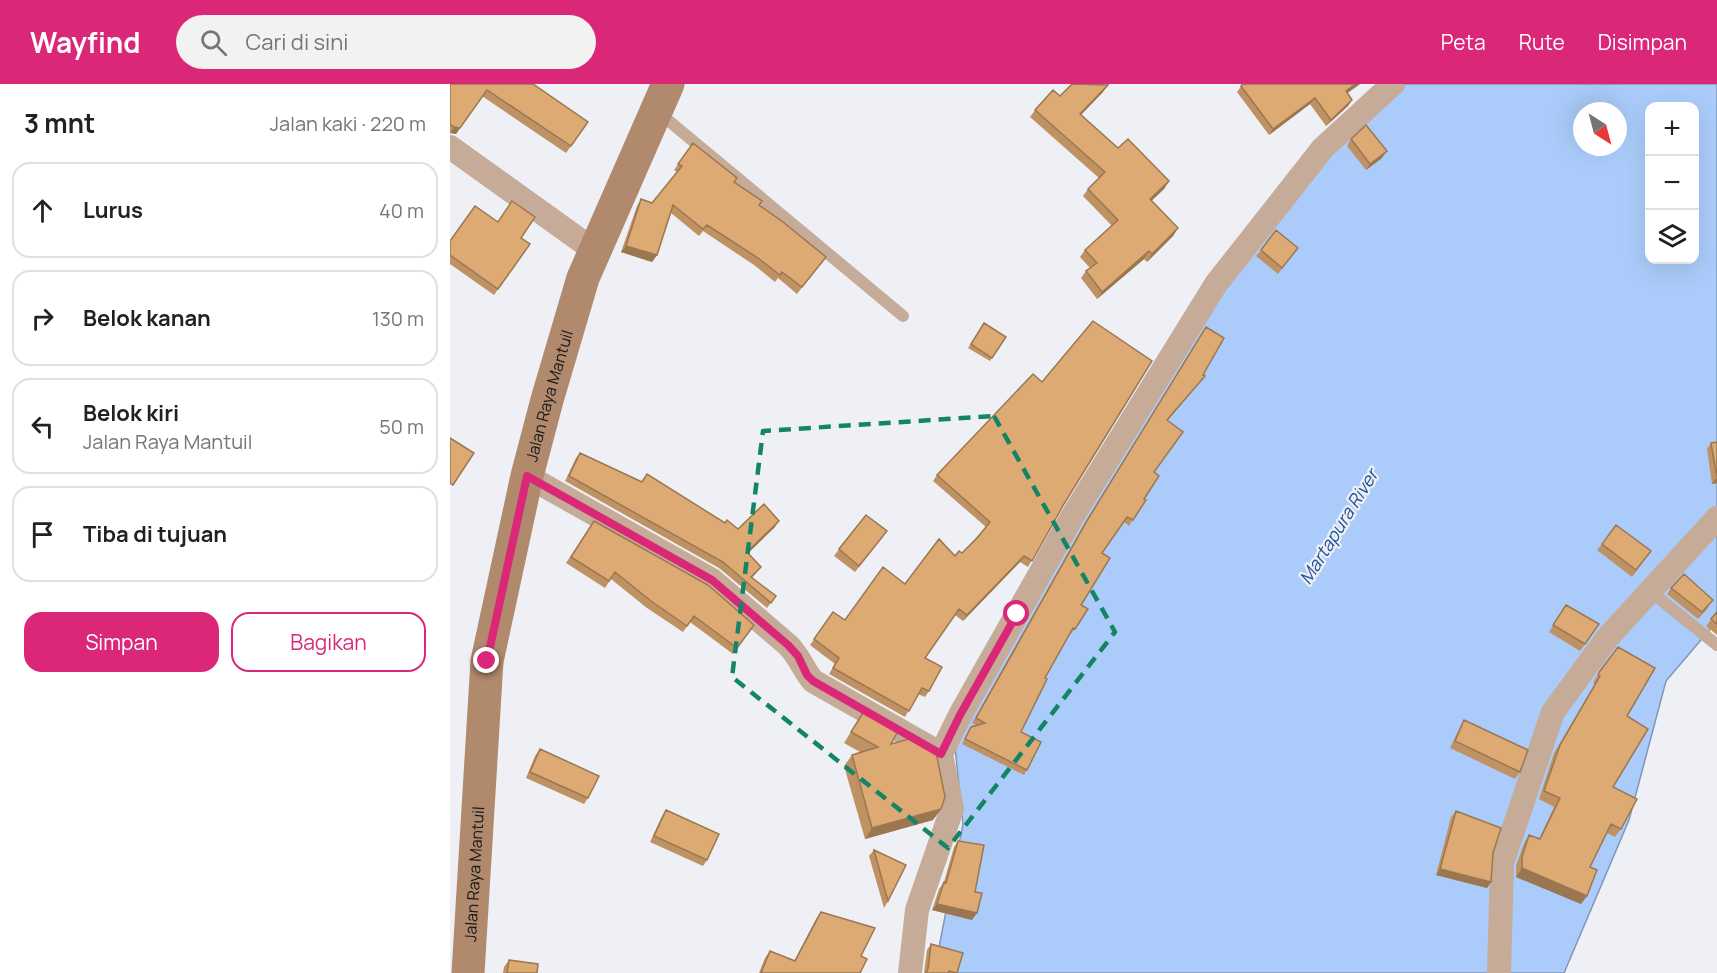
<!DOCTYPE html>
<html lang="id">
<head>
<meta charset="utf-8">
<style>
  body { margin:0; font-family:Manrope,sans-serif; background:#f2f2f2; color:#202124 }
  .controls { position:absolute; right:18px; top:18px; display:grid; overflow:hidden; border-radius:12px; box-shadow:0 6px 24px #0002 }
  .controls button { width:54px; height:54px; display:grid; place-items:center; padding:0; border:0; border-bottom:2px solid #e0e0e0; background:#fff; color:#202124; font:30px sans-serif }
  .compass { position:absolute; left:1123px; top:18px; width:54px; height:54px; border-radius:50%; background:#fff; box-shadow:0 6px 24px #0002; rotate:144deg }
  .stop { position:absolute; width:18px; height:18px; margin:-14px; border:4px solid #db2777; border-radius:50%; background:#fff }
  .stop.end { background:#db2777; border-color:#fff; box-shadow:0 2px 6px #0008 }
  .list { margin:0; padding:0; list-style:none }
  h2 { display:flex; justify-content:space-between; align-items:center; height:78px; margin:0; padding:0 24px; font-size:26px }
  h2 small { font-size:20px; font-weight:400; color:#757577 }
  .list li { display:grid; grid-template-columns:39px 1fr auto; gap:18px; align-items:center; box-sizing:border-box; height:96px; margin:0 12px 12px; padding:0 12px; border:2px solid #e0e0e0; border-radius:18px }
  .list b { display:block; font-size:22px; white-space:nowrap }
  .list p { margin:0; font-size:20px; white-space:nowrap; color:#757577 }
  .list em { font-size:20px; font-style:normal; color:#757577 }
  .actions { display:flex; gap:12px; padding:18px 24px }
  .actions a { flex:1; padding:14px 0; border:2px solid #db2777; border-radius:18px; text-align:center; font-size:21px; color:#db2777 }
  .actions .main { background:#db2777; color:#fff }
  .icon { flex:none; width:33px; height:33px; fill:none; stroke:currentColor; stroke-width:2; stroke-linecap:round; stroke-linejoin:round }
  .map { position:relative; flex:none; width:1267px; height:889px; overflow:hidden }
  header { display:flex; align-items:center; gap:36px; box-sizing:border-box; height:84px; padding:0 30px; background:#db2777; color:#fff }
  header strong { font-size:28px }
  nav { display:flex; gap:33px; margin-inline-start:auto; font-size:21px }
  .search { width:420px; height:54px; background:#f2f2f2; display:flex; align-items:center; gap:15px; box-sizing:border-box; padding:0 21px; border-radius:33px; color:#757577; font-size:22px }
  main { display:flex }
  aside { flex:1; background:#fff }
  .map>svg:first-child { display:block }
  .water { fill:#abccfa; stroke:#7f96b6; stroke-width:1.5; fill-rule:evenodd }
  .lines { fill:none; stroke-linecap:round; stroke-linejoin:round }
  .lane { stroke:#c6ab98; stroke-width:12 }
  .street { stroke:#c6ab98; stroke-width:24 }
  .secondary { stroke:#b1896c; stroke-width:33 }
  .wall { fill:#bf9264 }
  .shaded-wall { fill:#9b7751 }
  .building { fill:#deaa74; stroke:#9b7751; stroke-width:1.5 }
  .route { stroke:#db2777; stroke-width:8 }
  .marked { fill:none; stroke:#148564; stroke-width:4.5; stroke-dasharray:12 8; stroke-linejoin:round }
  .labels { text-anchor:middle; stroke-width:4.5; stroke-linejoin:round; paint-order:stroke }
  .street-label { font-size:16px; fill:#171819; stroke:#eef0f5 }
  .water-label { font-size:18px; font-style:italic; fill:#215397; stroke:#eef0f5 }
</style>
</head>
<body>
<header>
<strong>Wayfind</strong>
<div class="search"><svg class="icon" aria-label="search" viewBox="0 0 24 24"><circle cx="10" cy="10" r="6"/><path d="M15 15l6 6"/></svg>Cari di sini</div>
<nav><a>Peta</a><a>Rute</a><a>Disimpan</a></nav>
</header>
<main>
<aside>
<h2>3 mnt<small>Jalan kaki · 220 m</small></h2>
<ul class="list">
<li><svg class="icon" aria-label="ahead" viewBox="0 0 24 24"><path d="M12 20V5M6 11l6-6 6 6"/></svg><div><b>Lurus</b></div><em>40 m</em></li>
<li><svg class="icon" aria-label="right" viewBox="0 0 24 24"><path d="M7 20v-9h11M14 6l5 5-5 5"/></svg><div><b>Belok kanan</b></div><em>130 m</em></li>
<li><svg class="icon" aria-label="left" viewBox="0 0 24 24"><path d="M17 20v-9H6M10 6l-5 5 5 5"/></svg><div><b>Belok kiri</b><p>Jalan Raya Mantuil</p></div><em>50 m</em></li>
<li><svg class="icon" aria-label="arrive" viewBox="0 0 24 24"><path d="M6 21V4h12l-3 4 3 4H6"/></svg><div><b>Tiba di tujuan</b></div></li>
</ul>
<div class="actions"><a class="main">Simpan</a><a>Bagikan</a></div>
</aside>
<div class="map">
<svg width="1267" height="889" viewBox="0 0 1267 889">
  <rect width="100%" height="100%" fill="#eef0f5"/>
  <!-- water -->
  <path class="water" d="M949,0H1267V537L1216,597L1179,736L1114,889H484L513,740L505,663L699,317L821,131ZM1200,22H1244V176H1200ZM1132,27H1168V63H1132Z"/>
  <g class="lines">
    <!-- lane -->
    <path class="lane" d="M207,27L453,232
      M1200,507L1267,561"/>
    <!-- street -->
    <path class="street" d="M0,63L145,167
      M77,392L262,496L338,561C350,573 354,587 363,597L491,670
      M460,889L467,826L502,725L491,670L510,631L622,433L766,200L873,64L943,0
      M1049,889L1052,779L1103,628L1158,553L1267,434"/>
    <!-- secondary -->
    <path class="secondary" id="s1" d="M18,889L37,577L77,392L97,316L133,194L218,0"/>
  </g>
  <!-- wall -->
  <path class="wall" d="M0,0H83L138,38L116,69L32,12L6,50L0,49Z
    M791,0H910L897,9L898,22L876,42L860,20L819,51L787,8L792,1Z
    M653,8L631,31L668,64L719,97L714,105L701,117L728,144L723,152L697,178L694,175L647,215L631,194L636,187L640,184L630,173L635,166L662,142L633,112L638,105L649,94L580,33L585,26L610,12Z
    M901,55L932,74L916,86L897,62Z
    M243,59L309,121L376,173L347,210L328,194L325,198L304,181L253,147L249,152L221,129L207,171L202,178L171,168L187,122L191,115L202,119L227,88L224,86Z
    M0,157L80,160L44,211L0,180Z
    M848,164L828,190L806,172L811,166Z
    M534,239L556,253L540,277L518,264Z
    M753,249V291L755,292L718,336L704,388L694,415L679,442L674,438L652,469L631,521L638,525L621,550H620L595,594L571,648L577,686L574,691L512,660L521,643L526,641L522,639L634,440Z
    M1267,358V399L1262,400L1257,365L1261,359Z
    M130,369L191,398L197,390L275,439L288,445L325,443L298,469L311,483L302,494L326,512L317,524L269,484L115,397L126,374Z
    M487,391L614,420L578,483L570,478L513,537L505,531L475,574L479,607L475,613L468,610L455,633L379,590L385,580L360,561L383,528L395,536L455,500L505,472L512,469L536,443L483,397Z
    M144,437L304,541L283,570L240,538L233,548L197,524L161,495L155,504L116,479Z
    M433,453L405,488L384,472L389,465Z
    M1152,460L1201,467L1182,493L1147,466Z
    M1221,504L1259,523L1248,535L1217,510Z
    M1116,521L1149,540L1130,567L1099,548Z
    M1267,528V551L1256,542Z
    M1168,563L1177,632L1163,703L1171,745L1165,753L1157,749L1140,783L1131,820L1066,793V782L1074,759L1079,751L1089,755L1104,723L1089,715L1104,669L1145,600L1143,599L1145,595Z
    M414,627L441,660L491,725L483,736L415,755L394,682L402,671L410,668L394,659Z
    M1014,636L1070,688L1065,695L1000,664L1010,643Z
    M90,665L138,714L134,720L76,694L85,672Z
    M216,726L257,776L253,782L200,758L212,732Z
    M1006,727L1043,769L1041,798L1037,804L986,791L1001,733Z
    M508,757L525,808L522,836L482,826L489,805L494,798L504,763Z
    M424,766L438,817L434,824L419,772Z
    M371,828L411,872L410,889H309L315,874L320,867L344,877L366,835Z
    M481,860L507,889H474L477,866Z
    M59,876L87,889H53L54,883Z"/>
  <!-- shaded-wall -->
  <path class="shaded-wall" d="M906,0H910L892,13L896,7Z
    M658,1L653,8L625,37L630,30Z
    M865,14L860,20L819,51L823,45Z
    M902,16L898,22L876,42L881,36Z
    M4,43L10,44L6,50L0,49Z
    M937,67L932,74L916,86L920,80Z
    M719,97L714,105L695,123L700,115Z
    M728,144L723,152L697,178L702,170Z
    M176,162L207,171L202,178L171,168Z
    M699,167L694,175L647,215L652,208Z
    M1267,393V399L1262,400Z
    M329,437L325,443L293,474L297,468Z
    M574,472L570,478L513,537L517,531Z
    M491,725L483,736L415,755L422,744Z
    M1072,784L1137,812L1131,820L1066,793Z
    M990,785L1041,798L1037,804L986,791Z
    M487,820L527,829L522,836L482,826Z"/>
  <!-- building -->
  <path class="building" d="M0,0H83L138,38L121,62L37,6L10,44L4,43L0,40Z
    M622,0L658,1L630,30L668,64L678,55L719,97L700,115L728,144L702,170L699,167L652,208L636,187L647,179L635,166L668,136L638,105L655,88L585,26L603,6L610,12Z
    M793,0H906L896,7L902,16L881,36L865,14L823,45L791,2Z
    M916,41L937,67L920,80L901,55Z
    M243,59L287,94L284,98L312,117L309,121L333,138L376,173L352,203L332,188L330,191L308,174L257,141L253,145L223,121L207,171L176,162L191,115L202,119L232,82L228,80Z
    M62,117L85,133L71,154L80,160L48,205L0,171V157L25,122L48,138Z
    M826,146L848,164L832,184L811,166Z
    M643,237L702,277L614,420L582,477L574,472L517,531L509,525L475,574L492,583L479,607L472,604L459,627L383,584L389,574L364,555L383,528L395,536L433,483L455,500L489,455L505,472L509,467L512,469L527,454L540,438L487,391L583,290L592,298Z
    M534,239L556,253L542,274L521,260Z
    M756,243L774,254L753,291L755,292L717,336L733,348L704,388L709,392L694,415L696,416L683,436L677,433L652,469L660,474L631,521L638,525L625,545L623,544L595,594L597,595L571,648L591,658L577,686L515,655L521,643L535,639L526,634L638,435Z
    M0,354L24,369L3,401L0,399Z
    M1267,358V393L1261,359Z
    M130,369L192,398L197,390L275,439L277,436L288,445L314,420L329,437L297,468L311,483L301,493L326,512L321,519L273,478L119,392Z
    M416,431L437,447L409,482L389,465Z
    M144,437L258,501L304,541L287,564L244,532L237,542L201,517L165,488L159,497L121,473Z
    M1166,441L1201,467L1186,486L1152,460Z
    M1234,490L1263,516L1252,528L1221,504Z
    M1116,521L1149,540L1135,560L1103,541Z
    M1267,528V540L1261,535Z
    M1168,563L1205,584L1177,632L1198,645L1163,703L1187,715L1171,745L1161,740L1140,783L1147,786L1137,812L1072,784V773L1079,751L1090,755L1110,714L1094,707L1110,661L1150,592L1148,591L1150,587Z
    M414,627L448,647L441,660L462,654L486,668L495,713L491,725L422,744L402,671L428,663L401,648Z
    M1014,636L1078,666L1070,688L1005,657Z
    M90,665L149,692L138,714L80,688Z
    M216,726L269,750L257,776L204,752Z
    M1006,727L1051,744L1043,769L1041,798L990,785Z
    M508,757L534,761L525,808L532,809L527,829L487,820L494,798L496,799Z
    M424,766L456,781L438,817Z
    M371,828L425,844L411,872L417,875L410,889H311L320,867L345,877Z
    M481,860L513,869L507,889L499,887L498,889H476L478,885Z
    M59,876L88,880L87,889H57Z"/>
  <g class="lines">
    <!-- route -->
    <path class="route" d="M37,577L77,392L262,496L338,561L348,572L357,591L363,597L491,670L510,631L567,530"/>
  </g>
  <!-- marked area -->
  <path class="marked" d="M544,332L665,548L498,764L282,593L313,347Z"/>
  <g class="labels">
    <!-- street labels -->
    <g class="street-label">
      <text dy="6" stroke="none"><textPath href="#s1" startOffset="585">Jalan Raya Mantuil</textPath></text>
      <text dy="6" stroke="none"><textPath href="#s1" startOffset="99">Jalan Raya Mantuil</textPath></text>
    </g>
    <!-- water labels -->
    <g class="water-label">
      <text transform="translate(889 443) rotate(-58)" y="6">Martapura River</text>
    </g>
  </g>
</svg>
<div class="controls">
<button>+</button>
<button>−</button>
<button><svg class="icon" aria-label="layers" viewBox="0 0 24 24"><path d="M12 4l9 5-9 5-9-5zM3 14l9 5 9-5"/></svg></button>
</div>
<svg class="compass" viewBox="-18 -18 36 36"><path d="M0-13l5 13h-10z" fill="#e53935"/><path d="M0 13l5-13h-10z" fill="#757577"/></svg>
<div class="stop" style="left:567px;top:530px"></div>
<div class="stop end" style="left:37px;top:577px"></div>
</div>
</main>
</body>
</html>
